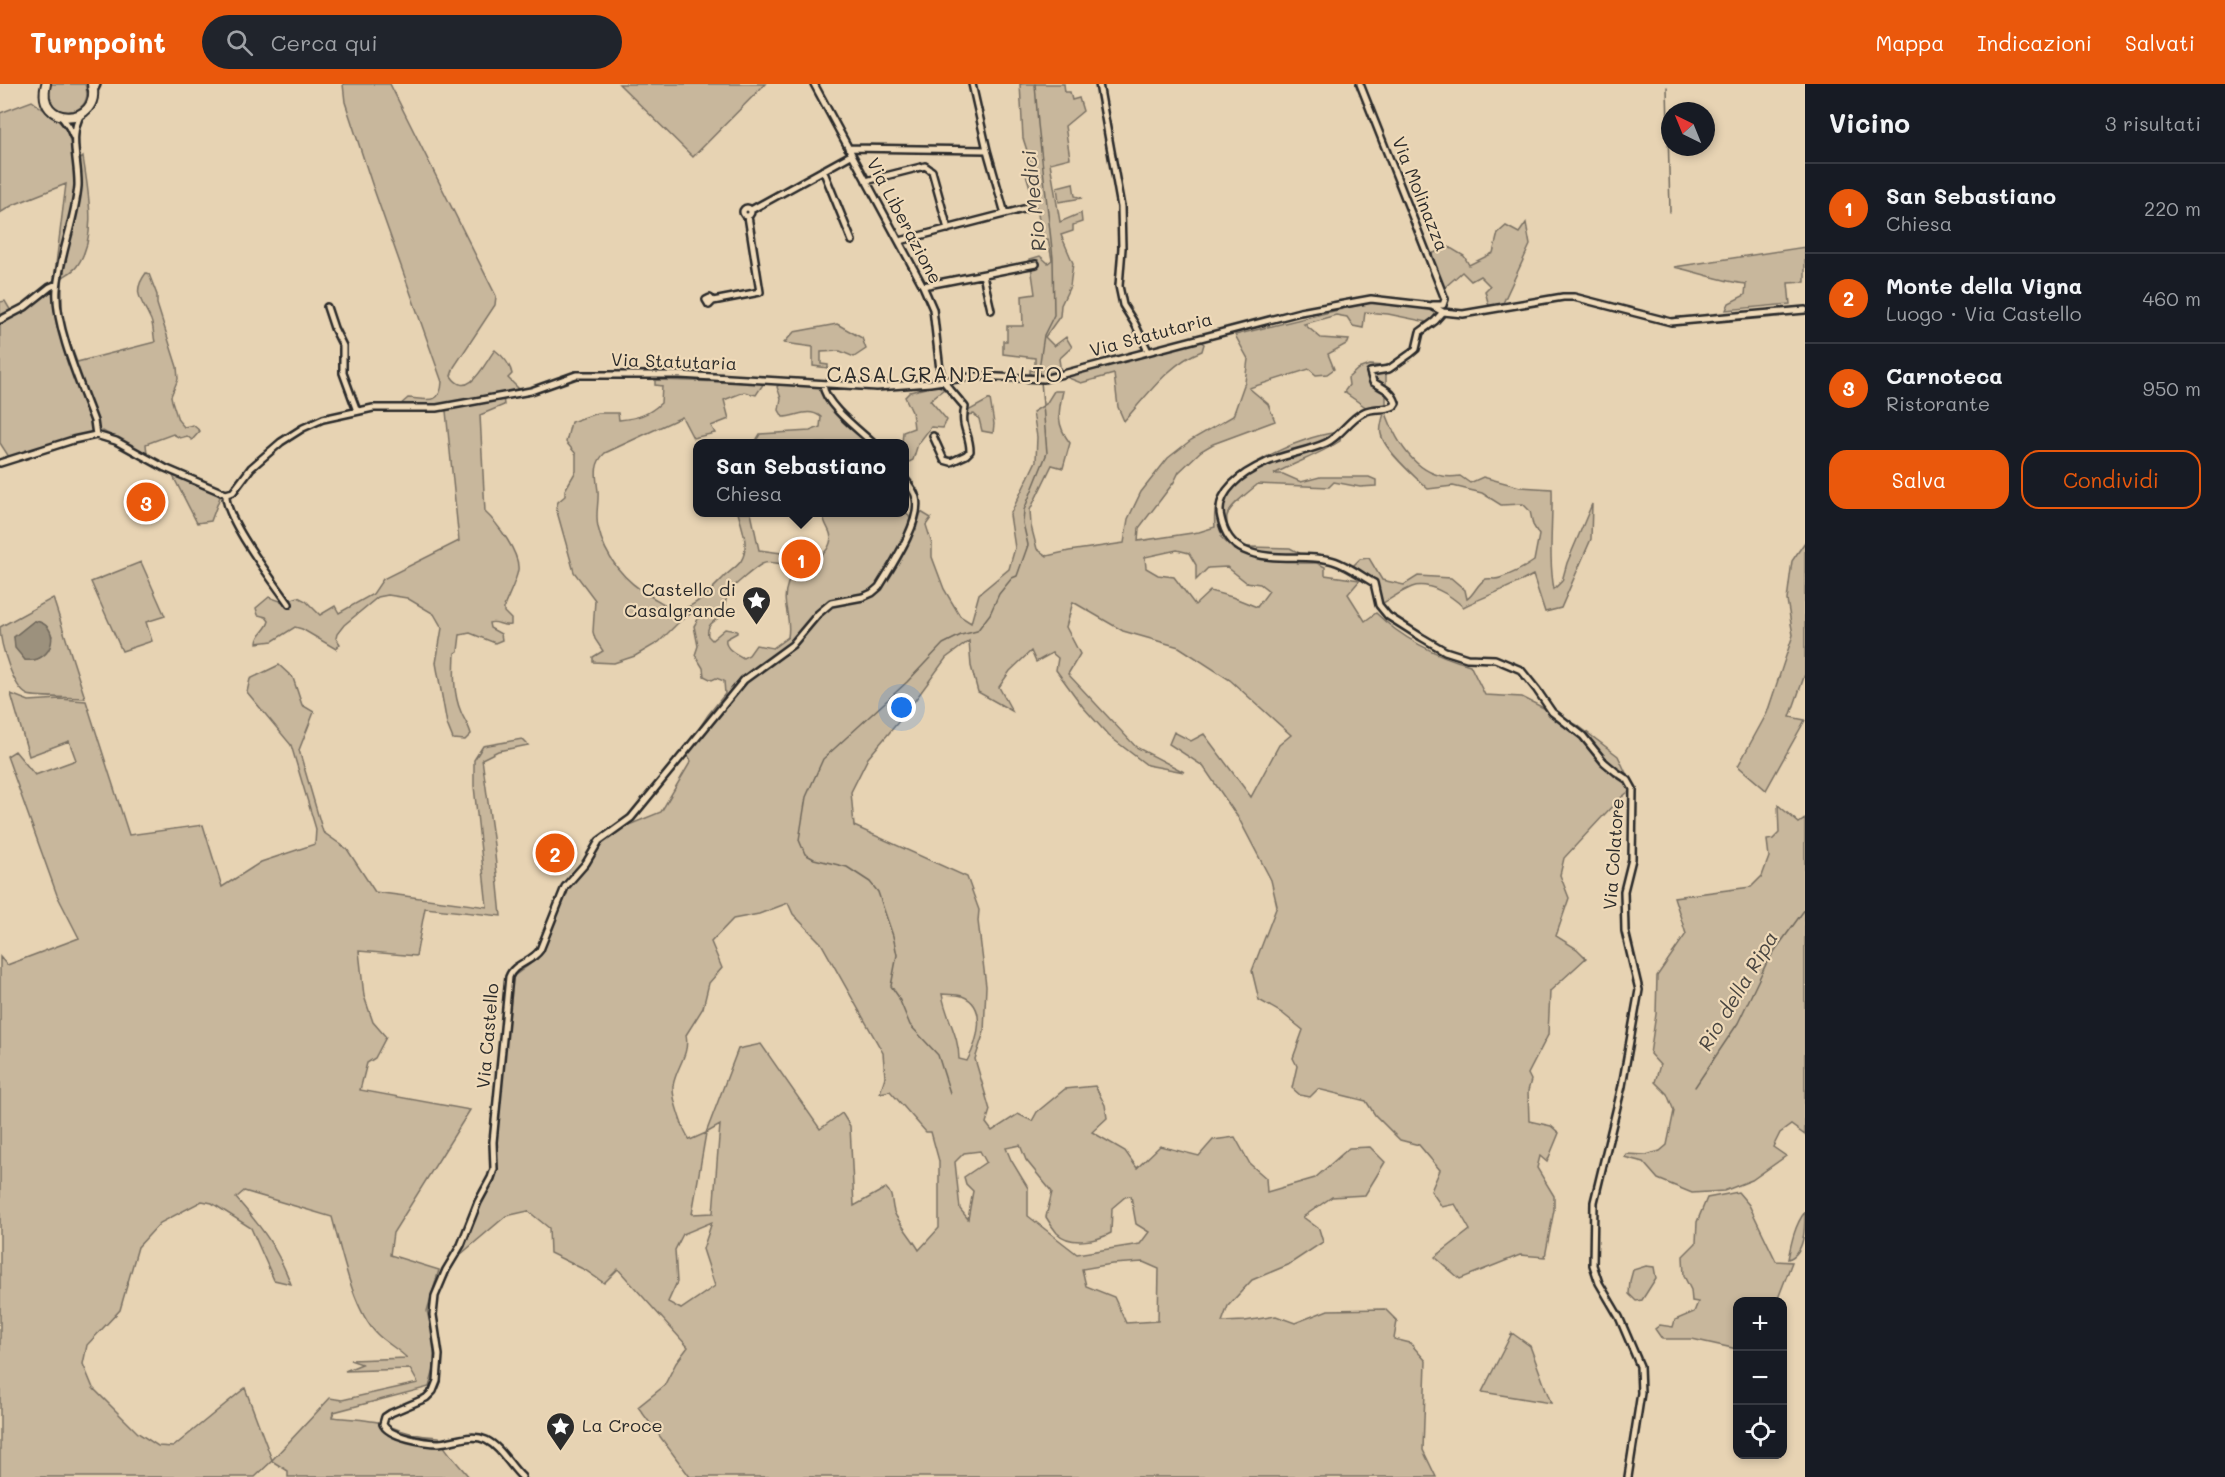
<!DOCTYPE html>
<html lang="it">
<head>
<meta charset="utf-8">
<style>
  body { margin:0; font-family:Mali,sans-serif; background:#20242c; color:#f1f3f6 }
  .controls { position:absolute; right:18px; bottom:18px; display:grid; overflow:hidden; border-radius:12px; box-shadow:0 3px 9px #0003 }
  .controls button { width:54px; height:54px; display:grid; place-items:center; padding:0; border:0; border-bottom:2px solid #363941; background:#171b24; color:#f1f3f6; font:30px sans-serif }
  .compass { position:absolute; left:1661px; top:18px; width:54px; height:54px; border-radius:50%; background:#171b24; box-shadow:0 3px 9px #0003; rotate:317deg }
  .you { position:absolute; left:902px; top:624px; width:21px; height:21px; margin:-15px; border:4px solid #fff; border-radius:50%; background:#1a73e8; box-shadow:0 0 0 9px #1a73e833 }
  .badge { display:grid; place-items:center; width:39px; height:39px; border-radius:50%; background:#ea580c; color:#fff; font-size:20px; font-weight:700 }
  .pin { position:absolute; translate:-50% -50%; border:3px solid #fff; box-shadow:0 2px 6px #0006 }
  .popup { position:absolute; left:693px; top:355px; width:216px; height:78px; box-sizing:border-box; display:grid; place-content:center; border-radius:12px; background:#171b24; filter:drop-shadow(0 2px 4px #0005); font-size:20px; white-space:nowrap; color:#9ea1a6 }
  .popup b { font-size:22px; color:#f1f3f6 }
  .popup::after { content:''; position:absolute; left:50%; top:100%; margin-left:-12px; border:12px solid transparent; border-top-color:#171b24 }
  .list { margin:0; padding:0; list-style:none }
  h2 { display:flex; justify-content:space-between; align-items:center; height:78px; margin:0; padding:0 24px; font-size:26px }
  h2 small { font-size:20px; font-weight:400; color:#9ea1a6 }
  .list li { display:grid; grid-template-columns:39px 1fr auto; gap:18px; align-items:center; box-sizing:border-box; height:90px; padding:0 24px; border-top:2px solid #363941 }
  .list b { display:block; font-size:22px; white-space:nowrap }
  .list p { margin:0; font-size:20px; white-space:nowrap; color:#9ea1a6 }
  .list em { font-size:20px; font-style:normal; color:#9ea1a6 }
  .actions { display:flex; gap:12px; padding:18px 24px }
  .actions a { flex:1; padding:14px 0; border:2px solid #ea580c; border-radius:18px; text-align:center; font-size:21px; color:#ea580c }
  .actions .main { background:#ea580c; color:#fff }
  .icon { flex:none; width:33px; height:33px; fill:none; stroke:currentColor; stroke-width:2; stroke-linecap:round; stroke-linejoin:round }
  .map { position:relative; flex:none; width:1805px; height:1393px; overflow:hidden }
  header { display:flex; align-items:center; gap:36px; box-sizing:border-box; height:84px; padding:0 30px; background:#ea580c; color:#fff }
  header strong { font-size:28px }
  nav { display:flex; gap:33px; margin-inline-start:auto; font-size:21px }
  .search { width:420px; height:54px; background:#20242c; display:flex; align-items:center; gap:15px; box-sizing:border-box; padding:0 21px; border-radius:33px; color:#9ea1a6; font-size:22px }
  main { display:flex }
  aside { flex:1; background:#171b24 }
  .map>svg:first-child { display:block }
  .green { fill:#c8b79c; stroke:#7a7164; stroke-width:1.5; fill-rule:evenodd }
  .water { fill:#9c917d; stroke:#6f685c; stroke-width:1.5 }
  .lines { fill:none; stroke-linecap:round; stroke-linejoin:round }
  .stream { stroke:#6f685c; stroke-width:1.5 }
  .street-casing { stroke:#2b2b2b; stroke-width:10 }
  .secondary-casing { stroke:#2b2b2b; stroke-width:12 }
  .primary-casing { stroke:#2b2b2b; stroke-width:14 }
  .street { stroke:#efdab9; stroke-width:5 }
  .secondary { stroke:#efdab9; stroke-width:8 }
  .primary { stroke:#efdab9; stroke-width:9 }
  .labels { text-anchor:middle; stroke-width:4.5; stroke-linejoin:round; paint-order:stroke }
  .street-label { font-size:18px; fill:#2b2b2b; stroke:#efdab9 }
  .poi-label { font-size:18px; fill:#2b2b2b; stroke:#efdab9; text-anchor:end }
  .water-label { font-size:20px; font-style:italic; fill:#474440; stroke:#efdab9 }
  .quarter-label { font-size:21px; letter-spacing:1.5px; fill:#2b2b2b; stroke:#efdab9 }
</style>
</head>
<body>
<header>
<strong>Turnpoint</strong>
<div class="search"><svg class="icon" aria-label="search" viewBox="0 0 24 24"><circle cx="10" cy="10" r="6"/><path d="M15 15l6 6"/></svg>Cerca qui</div>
<nav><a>Mappa</a><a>Indicazioni</a><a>Salvati</a></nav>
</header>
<main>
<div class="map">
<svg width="1805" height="1393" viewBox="0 0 1805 1393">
  <rect width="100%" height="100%" fill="#e7d3b3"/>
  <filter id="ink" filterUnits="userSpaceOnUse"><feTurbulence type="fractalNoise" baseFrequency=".0167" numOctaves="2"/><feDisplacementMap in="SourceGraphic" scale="12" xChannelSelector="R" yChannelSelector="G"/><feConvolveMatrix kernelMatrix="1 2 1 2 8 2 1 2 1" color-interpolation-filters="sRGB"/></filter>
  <g filter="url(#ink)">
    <!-- green -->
    <path class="green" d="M50,0H85C98,37 37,36 50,0Z
      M343,0H390L496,212L495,221L454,283L451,292C469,319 487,274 495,266C503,272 510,280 512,290L508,294L519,305L516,308L503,311L504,321L480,331L485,428C497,439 520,469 518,486C516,498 508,512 504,523V528L511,535V541C502,543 497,536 489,539L490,544L501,550L502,556L495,559L470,549L460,551L458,567L455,569C454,588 453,610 461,628C464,636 469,641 471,650L465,656L453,655L447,640L436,579L442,544L434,530L407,514L388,511L378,513L344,541L337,550L336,554L340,560L336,565L302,545L295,543L273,557L257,559C257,550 267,546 269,537L266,533L258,531L256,524L269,513L283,518L298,513L306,517L320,531L335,522L339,529L373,510L383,495L459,457L446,327L442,323L400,321L408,314C425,315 441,322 442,298L372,100L345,18Z
      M619,0H765L693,73Z
      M1020,0H1064L1065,8H1070L1072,16L1079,14L1083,27L1065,42L1070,74L1050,79L1060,138L1081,129L1082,138L1073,141V147L1061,151L1073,179L1070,202L1061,221L1060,232L1045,253L1054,262L1066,253L1072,263L1059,275L1061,288L1044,292H1030V286L1035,287V274L1003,270V257H1007V242H1023L1022,212L1035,210L1030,175L1040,172L1048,179L1052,176L1048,155L1042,156L1038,130L1025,87L1030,76L1023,54Z
      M32,17C64,41 70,40 74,81L83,73C88,107 98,153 77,182C74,187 67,190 62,194V238L77,278L155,258C153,251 154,241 150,234C142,216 131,209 146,189L149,190L157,211V220L177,283L178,295L171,312L172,317L178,336L184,343L193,341L200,347L192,356L187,352L180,354L173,350L146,360L147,371L103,347L9,373L0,359V218L5,217L12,229L41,210L54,196L66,100L13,121L0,129V29Z
      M1073,99L1075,112L1082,114L1059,118L1057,103Z
      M1526,139L1530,161L1503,219L1489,222L1485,207L1490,202L1480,192L1471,197L1462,188L1444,204L1431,170L1449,163L1464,172L1469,181L1493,169L1498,149L1506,142L1519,149Z
      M1805,163V198L1788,199L1790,220L1726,226L1729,219L1745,211L1746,200C1723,198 1698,188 1674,183Z
      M1371,218L1426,224L1439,229L1427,238L1388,230L1365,228L1363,244L1353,242L1347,233L1336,231L1304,240L1321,254L1349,256L1348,259L1328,270L1334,285L1327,290L1316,291L1309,285L1249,304L1268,320L1275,337L1213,360L1201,367L1179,388L1174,398L1139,444L1138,457L1199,448L1215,443C1214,433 1215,420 1220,411C1237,381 1308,349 1342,348L1340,357C1319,371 1296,378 1274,390H1283L1301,398L1320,393H1369L1376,396V402L1360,403L1334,398L1329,403L1258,400C1250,407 1229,422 1227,432C1226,436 1228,443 1228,447L1221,453L1234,466L1249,463L1290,464L1303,471L1297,479H1317L1325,483V491L1360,496L1348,510L1365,537L1376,529C1400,553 1436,572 1470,581L1485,611L1522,613L1577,641L1618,672L1633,704L1617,717L1564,774L1560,791L1569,814L1556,852L1577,865L1586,874L1550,907L1548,951L1528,990L1531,996L1528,1007L1529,1037L1551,1042L1559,1049L1547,1078L1540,1072L1537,1084L1554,1112V1126L1545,1173L1520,1171L1460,1195L1435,1173L1470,1146L1455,1120L1442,1123L1431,1107L1440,1086L1419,1061L1400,1056L1375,1031L1366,1017L1318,1005L1310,1013L1300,1011L1292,1004L1297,982L1293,974L1303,946L1282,929L1259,916L1252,887L1277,822L1271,796L1239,735L1203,682L1169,660L1174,648L1191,657L1204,650L1251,713L1279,661L1291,651L1230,596L1179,563L1123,547L1073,518L1066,543L1080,570L1068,590L1136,663L1184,688L1147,681L1109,652L1083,623L1056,586L1058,574L1052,569L1036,578L1031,567L1010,587L999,603L1012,627L978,608L971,582L969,557L946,574L905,630L868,674L851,708L854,742L967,793L979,826L978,837L986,902L984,948L975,975L990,1026L986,1039L992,1047L1018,1030L1032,1037L1037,1028L1065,1005L1095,1002L1105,1021L1107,1034L1092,1048L1125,1067L1137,1084L1160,1062L1199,1072L1213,1056L1235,1053L1250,1080L1266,1094L1267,1108L1315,1094L1349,1064L1370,1063L1385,1078L1365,1111L1332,1113L1303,1133L1319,1145L1323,1158L1288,1181L1252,1196L1228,1222L1222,1238L1245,1237L1276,1232L1295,1239L1328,1226L1385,1225L1397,1237L1394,1255L1410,1259L1426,1277L1423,1366L1436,1393H690L638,1323L664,1302L676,1279L688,1263L618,1185L604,1199L585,1186L550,1169L549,1144L528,1127L506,1132L454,1176L493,1092L509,903L514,892L537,875L547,857L569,804L599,758L619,745L661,728L691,677L684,667L708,631L725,610L724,597L716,594L712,596L704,592L703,584L695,571L698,562L694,542L700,532L692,529L680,537L659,558L635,572L614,579L593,578V573L603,567L595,555L593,548L595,516L574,488L556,424L558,418L565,412V406L576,387V370L566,358L571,338L597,329H618L619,336C637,334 647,332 661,319L662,302L655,301V296L764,299L756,311L744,308L724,316L729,335L711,342L715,349L693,354L682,333L605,369C593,380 596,392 598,407C599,419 595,431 598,443C605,474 625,498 652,513C661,518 671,526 681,525C696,523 714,503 724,493C730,487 737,483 741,477C750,463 742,443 738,429H751L759,466L789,470L796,468L797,473C789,488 774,474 762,480C756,483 732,503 729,508C725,515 725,524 722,531C714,538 706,540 708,552L712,556L725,545L737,547V549L726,555C724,565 736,569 743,574L749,571L756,561L773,564L788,553C792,530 780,521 788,499C795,478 824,479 830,459C834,446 821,440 824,429H885L900,432L907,429L916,445L921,428L931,434L926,441L932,460V473L944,505L960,532L971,539L979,510L1009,485L1015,464L1010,431L1036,377L1037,353L1033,328L1046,320L1054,307H1063C1058,328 1056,341 1070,359L1063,384L1052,381L1030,426L1031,442L1037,465L1047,472L1069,467L1124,459L1128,435L1141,408L1168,374L1191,356L1233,332L1245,298L1248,275L1235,251ZM1177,466L1189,469L1196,481V496L1208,484L1227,483L1246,498L1260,500L1269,507L1257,523L1232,513L1210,507L1195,521L1174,493L1158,491L1146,484L1145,473ZM788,819L793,830L821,859L883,969L885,993L880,1009L890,1007L926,1048H931L939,1077V1144L919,1166C912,1154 903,1144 896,1132C890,1123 895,1112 886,1104L854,1122L850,1042L842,1029L820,1045L761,960L738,965L706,1049L690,1056C683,1047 672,1014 673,1002C676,983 690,971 686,951L703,924L709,899L722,884L711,858L733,835L759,830ZM942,910C948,911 956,910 962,912C989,922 977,959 967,977L959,975C959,951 946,934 942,910ZM720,1041L713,1129L692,1130L706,1049ZM1020,1061L1026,1076L1052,1108L1046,1133C1049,1138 1053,1144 1057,1149C1070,1162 1097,1157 1111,1149L1112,1124L1125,1113L1131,1112L1136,1140L1149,1148L1140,1160L1077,1170L1028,1132V1104L1011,1076L1006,1064ZM980,1067L986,1078L964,1093L966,1100L973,1107L968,1135L960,1125L955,1078L964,1069ZM712,1138L703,1165L715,1202L681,1225L668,1218L677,1198L675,1166L683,1150ZM1143,1178L1159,1185L1158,1237L1126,1239L1114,1213L1086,1202L1082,1185L1112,1180Z
      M837,240L862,254L866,265L854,273L840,267L821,268V280L828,281V284L813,282V263L784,259L794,248Z
      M1198,256L1204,260L1202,267C1170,278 1146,313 1124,337L1118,323L1114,290L1081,299L1066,293Z
      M1369,281L1386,282V321H1377L1367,324L1344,308L1349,301L1348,294L1358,285Z
      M780,299L819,303L826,317L867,359L754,360L760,350L810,347L820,343L821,333C808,323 796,333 783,333L779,326L781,314L777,303Z
      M937,301L944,305L930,316L947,336L943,344L931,343L918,360L913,376L905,380L904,360L902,359L903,348L914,344L912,328L905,313L910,308Z
      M990,315L994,340L993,349L982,347L979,335L974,330L967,331L966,328Z
      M1385,326C1396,359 1420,399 1460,392L1470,399L1483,393L1520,403L1552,405C1553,438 1548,472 1554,505L1562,497L1567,479L1592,420L1591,455L1561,524L1545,528L1533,491C1511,504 1487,511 1463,523C1452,512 1429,497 1412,503C1402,507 1392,514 1383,519L1377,520L1373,500L1351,484L1360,475L1369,474L1382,496L1404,501L1418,492L1451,494L1465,506L1467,515C1475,510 1477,499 1486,495C1490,494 1496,496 1500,494C1512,490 1524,484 1534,477L1539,451L1533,441L1530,427L1523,420L1501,421L1482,409L1453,402L1428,405C1416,394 1384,366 1381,350C1379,344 1383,333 1385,326Z
      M172,390L216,409L220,413L211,437L197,439Z
      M1805,458V590L1790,633L1805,636L1766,706L1738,682L1767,629L1793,551L1787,516L1792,477Z
      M141,478L165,532L146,538L152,557L122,567L91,498Z
      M53,514L85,614C74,613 36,614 28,611C13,605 0,559 0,543ZM34,537C44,538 48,543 52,552C45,568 44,578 25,576L14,553Z
      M279,581L293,594L302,621L314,628L299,666L323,748L347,765L375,808L487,823L474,702V676L483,662L522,655L528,661L498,667L482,675L494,761L501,832L425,824L416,872L359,867L364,912L373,938L386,953L375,974L367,979L360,1006L470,1026L393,1149L390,1171L439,1186L427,1227L434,1256V1286L429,1303L334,1328L332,1333C346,1335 371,1335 384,1340C402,1348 419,1353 439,1353C445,1368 459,1380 469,1393H288V1387L272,1377L255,1393H0V873L7,881L79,854L57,811L7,672L15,667L35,691L76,676L69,657L29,672L11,610L29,617L60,615L86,617L129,751L203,741L222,803L261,778L315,760L316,745L291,661L247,608L250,595ZM244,1107L332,1133C341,1166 353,1226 377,1250C386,1259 398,1265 407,1274L350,1276L362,1280L345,1287L410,1285L418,1299L342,1316L330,1314L272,1376L245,1304L173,1363L158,1362L138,1349L93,1304L83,1280L87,1261L120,1226L138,1163L160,1139L202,1117L212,1119L251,1144L274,1196L291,1200C276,1162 263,1145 236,1114Z
      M1778,721L1799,739L1805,735V1051L1791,1041L1780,1049L1773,1063L1786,1072L1752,1096L1724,1107L1692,1109L1658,1095L1643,1078L1624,1073L1626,1070L1646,1071L1660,1067L1667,1061L1674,1027L1667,1010L1655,998L1660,981L1650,970L1656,930L1657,892L1686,850L1674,813L1751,803L1762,792L1769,773L1767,756L1773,755L1779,749Z
      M1738,1108L1749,1121L1776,1177L1792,1178L1777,1217L1738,1218L1737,1265L1692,1255H1662L1655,1245L1660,1241L1673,1243L1675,1236L1694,1228L1698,1218L1692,1217L1691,1206L1684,1192L1683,1172L1696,1159L1697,1138L1707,1114Z
      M1805,1128C1805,1143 1805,1170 1788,1175C1791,1160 1795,1140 1805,1128Z
      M1646,1182L1654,1183L1656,1194L1642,1216L1636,1217L1629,1210L1630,1197L1633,1186Z
      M1512,1249L1530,1262L1551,1319L1482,1308Z"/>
    <!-- water -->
    <path class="water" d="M34,537C62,539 55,580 25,576L15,564L14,553Z"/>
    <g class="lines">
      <!-- stream -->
      <path class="stream" d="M1035,0L1038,40L1053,174L1054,231L1044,251L1039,285L1040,293
        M1667,3L1670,128
        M1695,1003L1738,939L1768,876L1805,825
        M950,1009L938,971L910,941L898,912L891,902L897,871L893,852L878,808L870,798L847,783L814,775L805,770L799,756L806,713L823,675L907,598L943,560L961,551L977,547L990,530L999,510L1012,494L1017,492L1028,461L1023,439L1024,426L1047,369L1041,297"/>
      <defs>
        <path id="street" d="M814,0L923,202L933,225L940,286L943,297L965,323C960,344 970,349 970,367L966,371L951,378L944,376L933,352
          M972,0L987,66L1005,130
          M1099,0L1121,123L1122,164L1119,202L1123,221L1135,240L1148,267
          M1360,0L1445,215L1443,221H1433
          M81,30C68,52 79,78 78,102C75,137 60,170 57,205C54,241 81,302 94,337L96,351
          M61,32L69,43L73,52
          M848,64L987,66
          M823,86L852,157
          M866,97L925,82L932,87L948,145
          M743 128a4 4 0 1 1 8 0a4 4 0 1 1-8 0Z
          M751,126L851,71
          M900,157L1031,123
          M983,191L991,226
          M923,202L1036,180
          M713,217L710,214L706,216L709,221L713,217L760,208L748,132
          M327,223L334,244L343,262V289L357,327
          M1443,228L1435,237L1420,248L1416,265L1410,270L1389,285L1370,288L1373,298C1383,304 1392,307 1396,319L1394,322C1385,327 1374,323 1364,328C1349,335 1341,352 1326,359C1306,368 1284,370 1265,379C1244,388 1214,408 1221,434C1224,448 1231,460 1244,466C1271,478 1302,470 1330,476C1345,479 1361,492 1374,499L1379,521L1388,532L1421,553L1445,567L1467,574L1495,575L1521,586L1537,606L1552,628L1583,652L1604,678L1616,688L1628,696L1633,705L1632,775L1624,807L1625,847L1639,906L1622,1002L1594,1118L1593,1181L1599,1199L1619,1233L1640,1282L1641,1309L1628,1393
          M0,236L25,223L50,203L57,200
          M823,301C825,321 859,346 874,360
          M0,379L73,356L96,351L116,357L165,384L226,410L233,408L251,384L281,358L303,344L323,335L373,324H437L531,307L576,291H680L877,303L930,299L977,292L1044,295L1300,228L1371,215L1432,222L1443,228L1463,230L1563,213H1574L1671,238L1805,226
          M226,410C224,434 274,498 289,520
          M522,1393C510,1382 501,1363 486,1356C470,1349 455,1358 439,1359C426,1359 388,1353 383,1340L385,1333L391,1329L426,1314L433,1307L437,1297L439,1271L433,1231L435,1212L446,1186L461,1161L478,1118L491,1094L494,1085L493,1058L509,893C514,879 531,879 540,866L565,803L586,779L599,757L631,734L744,596L792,561L818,530L831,519L863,513L872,509L879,503C891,483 922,437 916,414C914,406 909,400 904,394"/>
        <path id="secondary" d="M46,0C34,44 103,43 92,0"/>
        <path id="primary" d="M93,4L95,0"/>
      </defs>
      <!-- street casing -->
      <use href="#street" class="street-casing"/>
      <!-- secondary casing -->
      <use href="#secondary" class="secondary-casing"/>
      <!-- primary casing -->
      <use href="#primary" class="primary-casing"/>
      <!-- street -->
      <use href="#street" class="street"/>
      <!-- secondary -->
      <use href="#secondary" class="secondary"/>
      <!-- primary -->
      <use href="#primary" class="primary"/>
    </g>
  </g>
  <!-- icons -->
  <defs>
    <symbol id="sight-pin" viewBox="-11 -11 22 30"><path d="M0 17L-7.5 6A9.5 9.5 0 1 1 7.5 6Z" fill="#2b2b2b" stroke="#efdab9"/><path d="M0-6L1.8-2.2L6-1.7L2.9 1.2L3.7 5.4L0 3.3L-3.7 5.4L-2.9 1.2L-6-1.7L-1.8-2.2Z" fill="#fff"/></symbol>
  </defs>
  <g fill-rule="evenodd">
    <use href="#sight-pin" x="740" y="500" width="33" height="45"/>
    <use href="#sight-pin" x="544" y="1326" width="33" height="45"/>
  </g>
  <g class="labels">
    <!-- street labels -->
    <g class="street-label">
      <text transform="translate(1420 110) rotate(68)" y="6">Via Molinazza</text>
      <text transform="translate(904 137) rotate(62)" y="6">Via Liberazione</text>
      <text transform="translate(1151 251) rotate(-15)" y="6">Via Statutaria</text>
      <text transform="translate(674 278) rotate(2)" y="6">Via Statutaria</text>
      <text transform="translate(1614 770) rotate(-86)" y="6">Via Colatore</text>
      <text transform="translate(488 952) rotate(-85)" y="6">Via Castello</text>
    </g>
    <!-- poi labels -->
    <g class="poi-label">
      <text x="736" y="512">Castello di<tspan x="736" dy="21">Casalgrande</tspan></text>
      <text x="582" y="1348" text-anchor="start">La Croce</text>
    </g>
    <!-- water labels -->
    <g class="water-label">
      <text transform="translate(1034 117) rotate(-96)" y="7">Rio Medici</text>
      <text transform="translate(1738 907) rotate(-59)" y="7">Rio della Ripa</text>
    </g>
    <!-- quarter labels -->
    <g class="quarter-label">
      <text x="945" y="298">CASALGRANDE ALTO</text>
    </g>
  </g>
</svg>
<div class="controls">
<button>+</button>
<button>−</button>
<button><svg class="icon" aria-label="locate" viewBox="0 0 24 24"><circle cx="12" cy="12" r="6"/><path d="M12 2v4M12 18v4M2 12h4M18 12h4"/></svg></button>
</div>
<svg class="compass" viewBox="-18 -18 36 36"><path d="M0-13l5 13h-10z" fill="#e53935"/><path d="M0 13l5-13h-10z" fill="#9ea1a6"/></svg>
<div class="you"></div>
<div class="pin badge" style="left:801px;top:475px">1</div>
<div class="popup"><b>San Sebastiano</b>Chiesa</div>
<div class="pin badge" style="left:555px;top:769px">2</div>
<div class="pin badge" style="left:146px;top:418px">3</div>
</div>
<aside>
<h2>Vicino<small>3 risultati</small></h2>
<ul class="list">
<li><span class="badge">1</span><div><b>San Sebastiano</b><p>Chiesa</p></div><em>220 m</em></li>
<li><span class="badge">2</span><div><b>Monte della Vigna</b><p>Luogo · Via Castello</p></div><em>460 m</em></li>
<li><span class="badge">3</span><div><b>Carnoteca</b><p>Ristorante</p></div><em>950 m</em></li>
</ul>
<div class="actions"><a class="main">Salva</a><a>Condividi</a></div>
</aside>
</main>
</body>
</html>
